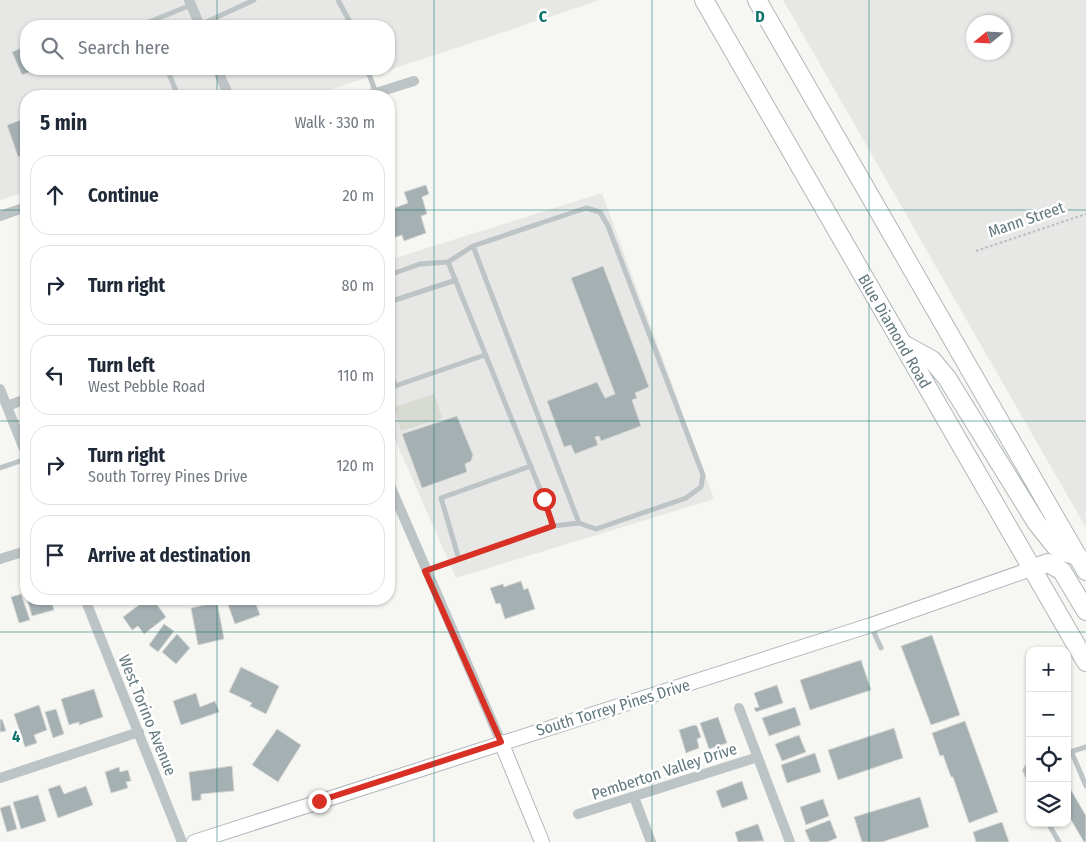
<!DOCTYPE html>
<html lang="en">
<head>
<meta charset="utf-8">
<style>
  body { margin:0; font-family:"Fira Sans Condensed",sans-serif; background:#f6f6f7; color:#1f2937 }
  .controls { position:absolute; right:15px; bottom:15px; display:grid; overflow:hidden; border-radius:10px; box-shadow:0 1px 4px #0004 }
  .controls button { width:45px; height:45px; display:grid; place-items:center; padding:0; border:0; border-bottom:1px solid #e0e1e3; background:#fff; color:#1f2937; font:25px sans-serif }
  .compass { position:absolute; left:966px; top:15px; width:45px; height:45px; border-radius:50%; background:#fff; box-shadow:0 1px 4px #0004; rotate:252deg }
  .stop { position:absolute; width:15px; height:15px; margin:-11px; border:4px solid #d93025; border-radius:50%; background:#fff }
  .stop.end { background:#d93025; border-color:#fff; box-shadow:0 1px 5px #0008 }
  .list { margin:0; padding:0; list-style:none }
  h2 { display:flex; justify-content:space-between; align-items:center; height:65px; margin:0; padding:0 20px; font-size:21px }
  h2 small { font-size:16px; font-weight:400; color:#747a83 }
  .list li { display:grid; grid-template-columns:32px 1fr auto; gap:15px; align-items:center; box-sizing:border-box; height:80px; margin:0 10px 10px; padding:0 10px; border:1px solid #e0e1e3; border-radius:20px }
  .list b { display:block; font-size:19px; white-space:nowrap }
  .list p { margin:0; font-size:16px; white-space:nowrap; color:#747a83 }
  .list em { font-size:16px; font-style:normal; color:#747a83 }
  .icon { flex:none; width:28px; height:28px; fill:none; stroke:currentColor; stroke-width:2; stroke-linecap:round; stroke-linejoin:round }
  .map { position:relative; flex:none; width:1086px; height:842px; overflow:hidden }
  .search { position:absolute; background:#fff; box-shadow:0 1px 4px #0004; left:20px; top:20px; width:375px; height:55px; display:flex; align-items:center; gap:12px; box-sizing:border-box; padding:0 18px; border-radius:20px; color:#747a83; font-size:19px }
  .panel { position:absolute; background:#fff; box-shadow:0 1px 4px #0004; left:20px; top:90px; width:375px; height:515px; border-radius:20px }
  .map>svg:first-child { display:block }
  .built { fill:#e7e7e6; fill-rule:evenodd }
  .green { fill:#d7dbd2 }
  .building { fill:#a4b0b2; stroke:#d8d7d5 }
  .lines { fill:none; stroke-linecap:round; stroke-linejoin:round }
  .secondary-casing { stroke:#afb8ba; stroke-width:16 }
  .highway-casing { stroke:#b0b7b9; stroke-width:20 }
  .path { stroke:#b7bcbe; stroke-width:2; stroke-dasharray:2.5 2.5; stroke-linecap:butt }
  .lane { stroke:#bdc4c6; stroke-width:5 }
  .street { stroke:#bdc4c6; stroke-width:10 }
  .secondary { stroke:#fff; stroke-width:14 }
  .highway { stroke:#fff; stroke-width:18 }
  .route { stroke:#d93025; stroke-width:6 }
  .grid { fill:none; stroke:#0f766e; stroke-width:1; stroke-opacity:0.55 }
  .labels { text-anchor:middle; stroke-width:5; stroke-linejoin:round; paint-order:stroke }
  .street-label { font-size:16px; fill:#61787e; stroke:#fff }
  .grid-label { font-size:16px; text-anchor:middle; font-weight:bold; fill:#0f766e; stroke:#fff; stroke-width:5; stroke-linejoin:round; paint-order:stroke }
</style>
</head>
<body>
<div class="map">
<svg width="1086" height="842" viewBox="0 0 1086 842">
  <rect width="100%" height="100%" fill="#f6f6f3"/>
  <!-- built -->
  <path class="built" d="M0,0H600L311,96H26V191L0,200ZM26,26H389V69H26Z
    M783,0H1086V528ZM1004,22V52H974V22Z
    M602,193L714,499L456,578L389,426V260Z"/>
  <!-- green -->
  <path class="green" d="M434,394L442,418L401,431L394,407Z"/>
  <!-- building -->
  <path class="building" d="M26,46V69H38L22,75L12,52Z
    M26,102V154L18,157L7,125L26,118L21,103Z
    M426,185L429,194L422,197L427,214L421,216L426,233L404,241L402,235L390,239L389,210L408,203L404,192Z
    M603,266L649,387L635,393L637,398L632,400L641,426L601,441L599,436L595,437L598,445L575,454L571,445L564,447L547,401L597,382L605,398L615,394L571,278Z
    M26,340V352L24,353L21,342Z
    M457,416L473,455L471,461L465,464L467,472L422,488L402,434Z
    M521,581L524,590L528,588L535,609L505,619L500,603L496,604L490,588L503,584L504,587Z
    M21,594L30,620L19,623L11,597Z
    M27,599H51L54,610L32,616Z
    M147,599H153L166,617L144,634L138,626L132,630L123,617Z
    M226,599H254L260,615L235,624Z
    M217,602L224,639L198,645L191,608Z
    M164,624L174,631L158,652L149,645Z
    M177,634L190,648L176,664L162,652Z
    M932,635L960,715L931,725L901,646Z
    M861,660L871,690L810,710L800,680Z
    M241,667L279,686L266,714L250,706L252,703L229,692Z
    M777,685L783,703L756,712L754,708L759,707L754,693Z
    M94,689L103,717L79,725V722L69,725L61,699Z
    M196,693L200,707L215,701L219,712L181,725L173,701Z
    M39,705L47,730L34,735L37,743L25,747L14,714Z
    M795,707L801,725L769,736L762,718Z
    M56,709L64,734L53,738L45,712Z
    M718,717L727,743L709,749L700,723Z
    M2,719L6,731L0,732V720Z
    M965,721L998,812L969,823L953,777H951L943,755L940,756L932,733Z
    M694,725L697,726L701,737L697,739L699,748L686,753L679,730Z
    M894,728L903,758L838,780L828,750Z
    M277,729L301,745L278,782L252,765Z
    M799,735L806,752L782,761L775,744Z
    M815,753L821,772L787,783L781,765Z
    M232,766L234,791L201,794V800L192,801L189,772Z
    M119,767L120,772L128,770L131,781L126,782L128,788L111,793L105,772Z
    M742,781L748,799L722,808L716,791Z
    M1067,783L1086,816V842H1084L1067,813Z
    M60,785L64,794L86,786L93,805L58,818L48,789Z
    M38,795L46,821L21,829L13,802Z
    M920,797L929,827L882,842H862L854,817Z
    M823,799L829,816L806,825L800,807Z
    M10,805L17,829L7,832L0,808Z
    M830,820L837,838L827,842H810L805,830Z
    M1002,822L1009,842H976L973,832Z
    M758,824L764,841L738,842L735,832Z"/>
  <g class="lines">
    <defs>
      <path id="secondary" d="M501,742L542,842
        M194,842L871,625L1031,569"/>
      <path id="highway" d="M704,0L1086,662
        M757,0L1086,571
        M903,344L932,360L947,378L1036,522L1055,546L1064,552L1078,556
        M1031,569L1048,563L1062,571L1086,611"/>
    </defs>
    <!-- secondary casing -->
    <use href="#secondary" class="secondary-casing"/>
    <!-- highway casing -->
    <use href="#highway" class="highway-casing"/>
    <!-- path -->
    <path class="path" d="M976,251L1086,214"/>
    <!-- lane -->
    <path class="lane" d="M338,0L352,26
      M200,25L254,0
      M151,26L149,22L191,5
      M167,69L178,96
      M367,69L376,93
      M473,246L579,523
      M448,262L473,246L586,208L600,212L608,226L703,475L701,487L686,498L596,529L579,523L553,526
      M389,275L420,264L448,262L544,499L553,526L427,570
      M389,302L456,280
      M389,367L395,386L485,355
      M0,468L26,459
      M459,559L441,498L531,466
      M871,626L881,648
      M1067,753L1086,747
      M1072,753L1086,786
      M1030,763L1025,770L1030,782
      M1048,823L1059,842"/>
    <!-- street -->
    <path class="street" d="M189,0L200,26
      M217,69L229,96
      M366,96L414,81
      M0,216L26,207
      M0,389L26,454
      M7,406L26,399
      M389,483L501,742
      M0,559L26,551
      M85,599L182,842
      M739,708L790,842
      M0,778L139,732
      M634,797L651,842
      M578,814L758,757"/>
    <!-- secondary -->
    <use href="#secondary" class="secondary"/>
    <!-- highway -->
    <use href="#highway" class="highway"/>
  </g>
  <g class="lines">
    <!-- route -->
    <path class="route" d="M319,801L501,742L425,571L553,526L544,499"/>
  </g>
  <!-- grid -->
  <path class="grid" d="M217,0V26M434,0V842M652,0V842M869,0V842M217,69V96M0,210H26M389,210H1086M0,421H26M389,421H1086M217,599V842M0,632H1086"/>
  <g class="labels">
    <!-- street labels -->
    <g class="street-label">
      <text transform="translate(1026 219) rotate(-19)" y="6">Mann Street</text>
      <text transform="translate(895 331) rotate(60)" y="6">Blue Diamond Road</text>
      <text transform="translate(613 707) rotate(-17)" y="6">South Torrey Pines Drive</text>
      <text transform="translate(148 715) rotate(68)" y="6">West Torino Avenue</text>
      <text transform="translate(664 771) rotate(-18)" y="6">Pemberton Valley Drive</text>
    </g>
  </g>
  <g class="grid-label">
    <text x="543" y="22">C</text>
    <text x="760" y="22">D</text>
    <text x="16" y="742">4</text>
  </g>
</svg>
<div class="controls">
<button>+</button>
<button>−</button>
<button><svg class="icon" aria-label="locate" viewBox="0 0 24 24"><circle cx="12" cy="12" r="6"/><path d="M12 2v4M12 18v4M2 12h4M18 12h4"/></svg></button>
<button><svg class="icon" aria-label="layers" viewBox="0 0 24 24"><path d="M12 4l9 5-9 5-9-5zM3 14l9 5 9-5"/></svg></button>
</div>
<svg class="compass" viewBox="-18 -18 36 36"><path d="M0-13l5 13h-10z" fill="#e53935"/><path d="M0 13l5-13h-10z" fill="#747a83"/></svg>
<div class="stop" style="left:544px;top:499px"></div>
<div class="stop end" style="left:319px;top:801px"></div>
<div class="search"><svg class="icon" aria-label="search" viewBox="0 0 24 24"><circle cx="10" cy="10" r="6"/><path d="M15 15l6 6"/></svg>Search here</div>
<section class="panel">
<h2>5 min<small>Walk · 330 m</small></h2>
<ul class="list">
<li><svg class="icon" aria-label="ahead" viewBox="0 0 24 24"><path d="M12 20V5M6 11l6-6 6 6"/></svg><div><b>Continue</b></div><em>20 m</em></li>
<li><svg class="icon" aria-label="right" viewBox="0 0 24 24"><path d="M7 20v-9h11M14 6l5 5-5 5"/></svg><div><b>Turn right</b></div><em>80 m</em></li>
<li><svg class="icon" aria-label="left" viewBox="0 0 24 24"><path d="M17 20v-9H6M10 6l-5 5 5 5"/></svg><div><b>Turn left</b><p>West Pebble Road</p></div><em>110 m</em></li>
<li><svg class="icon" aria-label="right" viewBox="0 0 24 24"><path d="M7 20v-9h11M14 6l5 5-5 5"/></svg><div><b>Turn right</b><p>South Torrey Pines Drive</p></div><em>120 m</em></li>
<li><svg class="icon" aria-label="arrive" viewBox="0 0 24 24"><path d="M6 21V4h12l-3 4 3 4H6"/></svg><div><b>Arrive at destination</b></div></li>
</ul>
</section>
</div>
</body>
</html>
